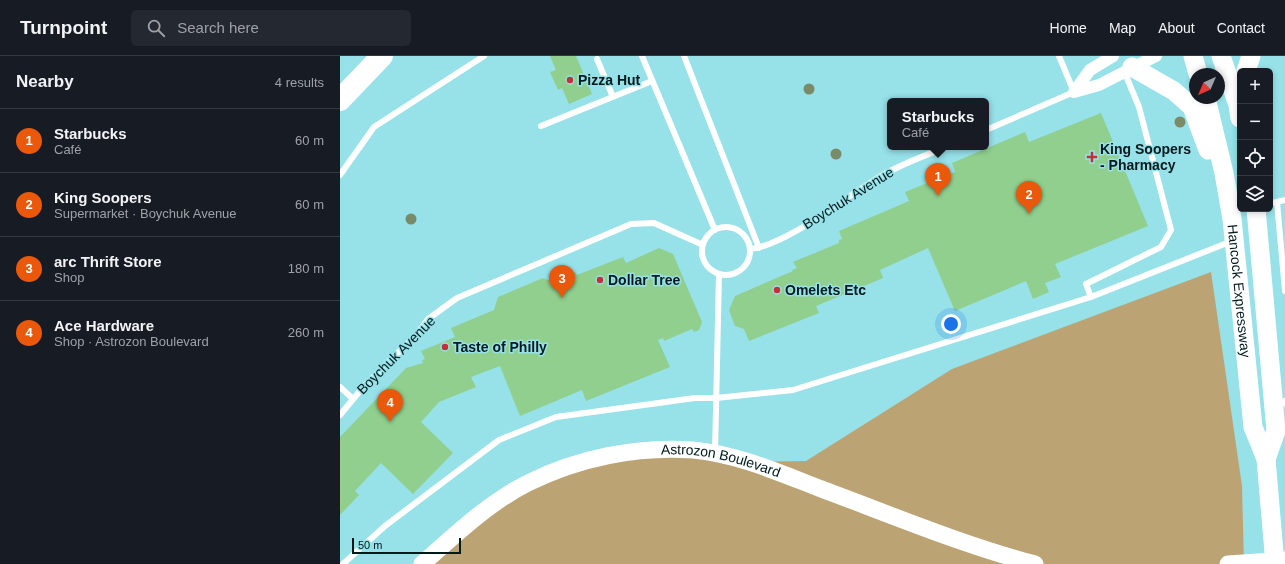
<!DOCTYPE html>
<html lang="en">
<head>
<meta charset="utf-8">
<style>
  body { margin:0; font-family:Helvetica,sans-serif; background:#242831; color:#f1f3f6 }
  .controls { position:absolute; right:12px; top:12px; display:grid; overflow:hidden; border-radius:6px; box-shadow:0 2px 6px #0003 }
  .controls button { width:36px; height:36px; display:grid; place-items:center; padding:0; border:0; border-bottom:1px solid #363941; background:#171b24; color:#f1f3f6; font:20px sans-serif }
  .compass { position:absolute; left:849px; top:12px; width:36px; height:36px; border-radius:50%; background:#171b24; box-shadow:0 2px 6px #0003; rotate:224deg }
  .scale { position:absolute; left:12px; bottom:10px; width:109px; box-sizing:border-box; padding-left:4px; border:2px solid #001a1c; border-top:0; font-size:11px; line-height:14px; white-space:nowrap; color:#001a1c; -webkit-text-stroke:3px #97e1e9; paint-order:stroke }
  .you { position:absolute; left:611px; top:268px; width:14px; height:14px; margin:-10px; border:3px solid #fff; border-radius:50%; background:#1a73e8; box-shadow:0 0 0 6px #1a73e833 }
  .badge { display:grid; place-items:center; width:26px; height:26px; border-radius:50%; background:#ea580c; color:#fff; font-size:13px; font-weight:700 }
  .pin { position:absolute; translate:-50% -33px; filter:drop-shadow(0 1px 2px #0008) }
  .pin::after { content:''; position:absolute; top:21px; width:14px; height:12px; background:inherit; clip-path:polygon(0 0,100% 0,50% 100%) }
  .popup { position:absolute; left:547px; top:42px; width:102px; height:52px; box-sizing:border-box; display:grid; place-content:center; border-radius:6px; background:#171b24; filter:drop-shadow(0 1px 3px #0005); font-size:13px; white-space:nowrap; color:#9ea1a6 }
  .popup b { font-size:15px; color:#f1f3f6 }
  .popup::after { content:''; position:absolute; left:50%; top:100%; margin-left:-8px; border:8px solid transparent; border-top-color:#171b24 }
  .list { margin:0; padding:0; list-style:none }
  h2 { display:flex; justify-content:space-between; align-items:center; height:52px; margin:0; padding:0 16px; font-size:17px }
  h2 small { font-size:13px; font-weight:400; color:#9ea1a6 }
  .list li { display:grid; grid-template-columns:26px 1fr auto; gap:12px; align-items:center; box-sizing:border-box; height:64px; padding:0 16px; border-top:1px solid #363941 }
  .list b { display:block; font-size:15px; white-space:nowrap }
  .list p { margin:0; font-size:13px; white-space:nowrap; color:#9ea1a6 }
  .list em { font-size:13px; font-style:normal; color:#9ea1a6 }
  .icon { flex:none; width:22px; height:22px; fill:none; stroke:currentColor; stroke-width:2; stroke-linecap:round; stroke-linejoin:round }
  .map { position:relative; flex:none; width:945px; height:508px; overflow:hidden }
  header { display:flex; align-items:center; gap:24px; box-sizing:border-box; height:56px; padding:0 20px; background:#171b24; border-bottom:1px solid #363941 }
  header strong { font-size:19px }
  nav { display:flex; gap:22px; margin-inline-start:auto; font-size:14px }
  .search { width:280px; height:36px; background:#242831; display:flex; align-items:center; gap:10px; box-sizing:border-box; padding:0 14px; border-radius:6px; color:#9ea1a6; font-size:15px }
  main { display:flex }
  aside { flex:1; background:#171b24 }
  .map>svg:first-child { display:block }
  .green { fill:#bba374 }
  .building { fill:#90cf8e }
  .lines { fill:none; stroke-linecap:round; stroke-linejoin:round }
  .lane { stroke:#fff; stroke-width:6 }
  .street { stroke:#fff; stroke-width:12 }
  .secondary { stroke:#fff; stroke-width:17 }
  .primary { stroke:#fff; stroke-width:19 }
  .highway { stroke:#fff; stroke-width:22 }
  .tree { fill:#798b69 }
  .poi-dot { fill:#c13238; stroke:#97e1e9; stroke-width:1.5 }
  .labels { text-anchor:middle; stroke-width:3; stroke-linejoin:round; paint-order:stroke }
  .poi-label { font-size:14px; font-weight:bold; fill:#001a1c; stroke:#97e1e9; text-anchor:start }
  .street-label { font-size:14px; fill:#001a1c; stroke:#97e1e9 }
</style>
</head>
<body>
<header>
<strong>Turnpoint</strong>
<div class="search"><svg class="icon" aria-label="search" viewBox="0 0 24 24"><circle cx="10" cy="10" r="6"/><path d="M15 15l6 6"/></svg>Search here</div>
<nav><a>Home</a><a>Map</a><a>About</a><a>Contact</a></nav>
</header>
<main>
<aside>
<h2>Nearby<small>4 results</small></h2>
<ul class="list">
<li><span class="badge">1</span><div><b>Starbucks</b><p>Café</p></div><em>60 m</em></li>
<li><span class="badge">2</span><div><b>King Soopers</b><p>Supermarket · Boychuk Avenue</p></div><em>60 m</em></li>
<li><span class="badge">3</span><div><b>arc Thrift Store</b><p>Shop</p></div><em>180 m</em></li>
<li><span class="badge">4</span><div><b>Ace Hardware</b><p>Shop · Astrozon Boulevard</p></div><em>260 m</em></li>
</ul>
</aside>
<div class="map">
<svg width="945" height="508" viewBox="0 0 945 508">
  <rect width="100%" height="100%" fill="#97e1e9"/>
  <!-- green -->
  <path class="green" d="M871,216L902,430L904,508H86L187,428L263,400L336,394L407,406L466,405L612,313Z"/>
  <!-- building -->
  <path class="building" d="M210,0H236L252,38L229,48L222,32L218,34L210,16L216,14Z
    M761,57L808,170L715,208L721,221L705,227L709,236L693,243L686,225L615,255L588,192L540,214L543,222L476,250L479,257L409,285L404,273L395,270L389,254L395,240L453,215L452,214L457,212L453,206L499,187V184L502,183L499,175L569,145L565,136L615,116L612,107L685,76L689,86Z
    M319,192L333,198L362,266L359,274L354,276L352,273L324,285L323,282L318,284L330,311L246,345L242,334L180,360L160,310L131,321L136,331L99,346L81,366L113,397L73,438L41,407L15,435L19,439L0,459V381L66,312L83,307L82,304L85,303L81,295L115,281L111,272L154,254L158,241L203,222L210,225L235,216L237,219L283,201L286,207Z"/>
  <g class="lines">
    <!-- lane -->
    <path class="lane" d="M302,0L375,174
      M344,0L419,192
      M257,3L273,41
      M201,70L312,25
      M646,74L734,36L719,0
      M0,119L34,71L144,0
      M937,146L945,144
      M930,147L937,146L945,235
      M362 195a24 24 0 1 1 48 0a24 24 0 1 1-48 0Z
      M411,193C448,188 503,143 536,123C558,109 582,101 606,91
      M751,241L746,228L821,191L831,174L799,51L784,15
      M0,331L13,343
      M938,353L945,345
      M0,359L24,330L75,280L88,263L117,242L291,168L314,167L363,189
      M375,397L379,218
      M3,508L45,470L159,384L216,361L355,342H376L453,334L751,241L892,185"/>
    <!-- street -->
    <path class="street" d="M734,36L759,29L816,0
      M734,36L750,14L773,0"/>
    <!-- secondary -->
    <g class="secondary">
      <path id="s1" d="M82,508C115,479 148,447 188,427C238,402 297,390 353,394C398,398 442,418 484,434C554,460 623,489 695,508"/>
      <path d="M888,508L945,504"/>
    </g>
    <!-- primary -->
    <g class="primary">
      <path d="M853,0L858,18"/>
      <path d="M881,0L898,49L900,62"/>
      <path d="M792,11L834,35L852,51L868,94"/>
      <path d="M906,15L911,0"/>
      <path id="s2" d="M866,42L884,117L892,163L913,371L926,403L935,508"/>
      <path d="M916,153L936,375L926,403"/>
    </g>
    <!-- highway -->
    <path class="highway" d="M0,44L42,0"/>
  </g>
  <!-- trees -->
  <g class="tree">
    <circle cx="469" cy="33" r="5.5"/>
    <circle cx="840" cy="66" r="5.5"/>
    <circle cx="496" cy="98" r="5.5"/>
    <circle cx="71" cy="163" r="5.5"/>
  </g>
  <!-- markers -->
  <g class="poi-dot">
    <circle cx="230" cy="24" r="4"/>
    <path d="M750 95h4v4h4v4h-4v4h-4v-4h-4v-4h4z"/>
    <circle cx="260" cy="224" r="4"/>
    <circle cx="437" cy="234" r="4"/>
    <circle cx="105" cy="291" r="4"/>
  </g>
  <g class="labels">
    <!-- poi labels -->
    <g class="poi-label">
      <text x="238" y="29">Pizza Hut</text>
      <text x="760" y="98">King Soopers<tspan x="760" dy="16">- Pharmacy</tspan></text>
      <text x="268" y="229">Dollar Tree</text>
      <text x="445" y="239">Omelets Etc</text>
      <text x="113" y="296">Taste of Philly</text>
    </g>
    <!-- street labels -->
    <g class="street-label">
      <text transform="translate(508 142) rotate(-32)" y="5">Boychuk Avenue</text>
      <text dy="5" stroke="none"><textPath href="#s2" startOffset="196">Hancock Expressway</textPath></text>
      <text transform="translate(56 299) rotate(-45)" y="5">Boychuk Avenue</text>
      <text dy="5" stroke="none"><textPath href="#s1" startOffset="333">Astrozon Boulevard</textPath></text>
    </g>
  </g>
</svg>
<div class="controls">
<button>+</button>
<button>−</button>
<button><svg class="icon" aria-label="locate" viewBox="0 0 24 24"><circle cx="12" cy="12" r="6"/><path d="M12 2v4M12 18v4M2 12h4M18 12h4"/></svg></button>
<button><svg class="icon" aria-label="layers" viewBox="0 0 24 24"><path d="M12 4l9 5-9 5-9-5zM3 14l9 5 9-5"/></svg></button>
</div>
<svg class="compass" viewBox="-18 -18 36 36"><path d="M0-13l5 13h-10z" fill="#e53935"/><path d="M0 13l5-13h-10z" fill="#9ea1a6"/></svg>
<div class="scale">50 m</div>
<div class="you"></div>
<div class="pin badge" style="left:598px;top:140px">1</div>
<div class="popup"><b>Starbucks</b>Café</div>
<div class="pin badge" style="left:689px;top:158px">2</div>
<div class="pin badge" style="left:222px;top:242px">3</div>
<div class="pin badge" style="left:50px;top:366px">4</div>
</div>
</main>
</body>
</html>
